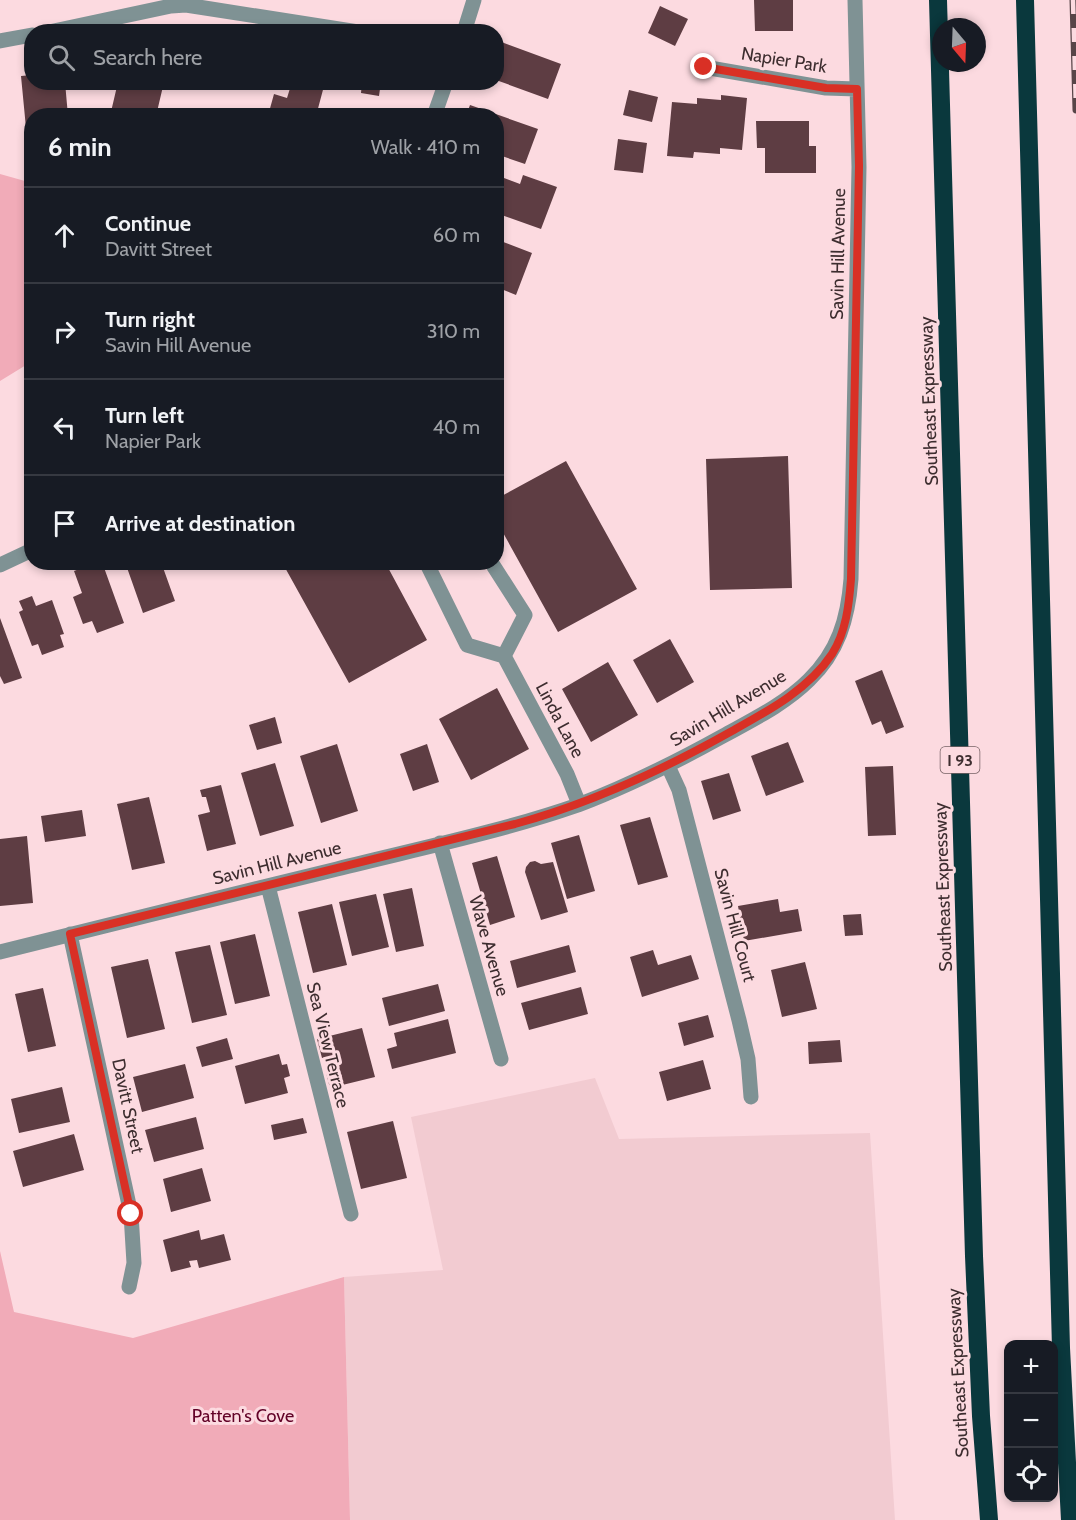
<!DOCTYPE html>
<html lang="en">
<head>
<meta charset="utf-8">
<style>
  body { margin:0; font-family:Cabin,sans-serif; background:#242831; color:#f1f3f6 }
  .controls { position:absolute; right:18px; bottom:18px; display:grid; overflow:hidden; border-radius:12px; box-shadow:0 3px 9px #0003 }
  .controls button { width:54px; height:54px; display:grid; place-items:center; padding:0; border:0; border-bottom:2px solid #363941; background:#171b24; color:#f1f3f6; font:30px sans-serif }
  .compass { position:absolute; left:932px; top:18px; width:54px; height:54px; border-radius:50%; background:#171b24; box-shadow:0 3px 9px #0003; rotate:161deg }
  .stop { position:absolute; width:18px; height:18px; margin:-14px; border:4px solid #d93025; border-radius:50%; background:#fff }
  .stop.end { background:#d93025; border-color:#fff; box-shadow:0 2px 6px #0008 }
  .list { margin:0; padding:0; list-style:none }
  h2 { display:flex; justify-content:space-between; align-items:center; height:78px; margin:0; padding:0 24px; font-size:26px }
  h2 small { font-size:20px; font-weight:400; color:#9ea1a6 }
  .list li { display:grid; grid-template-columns:39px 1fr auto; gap:18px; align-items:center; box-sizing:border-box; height:96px; padding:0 24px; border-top:2px solid #363941 }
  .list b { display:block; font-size:22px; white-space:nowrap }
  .list p { margin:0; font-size:20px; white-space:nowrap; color:#9ea1a6 }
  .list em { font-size:20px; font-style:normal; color:#9ea1a6 }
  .icon { flex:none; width:33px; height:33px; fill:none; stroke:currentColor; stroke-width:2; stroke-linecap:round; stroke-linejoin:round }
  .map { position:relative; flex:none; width:1076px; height:1520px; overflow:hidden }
  .search { position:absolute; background:#171b24; box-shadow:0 3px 9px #0003; left:24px; top:24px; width:480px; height:66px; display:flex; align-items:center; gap:15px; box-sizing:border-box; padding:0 21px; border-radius:24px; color:#9ea1a6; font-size:22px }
  .panel { position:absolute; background:#171b24; box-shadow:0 3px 9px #0003; left:24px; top:108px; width:480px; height:462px; border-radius:24px }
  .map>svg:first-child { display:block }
  .built { fill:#f2cbd1 }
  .green { fill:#f1abb8 }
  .building { fill:#5e3d43 }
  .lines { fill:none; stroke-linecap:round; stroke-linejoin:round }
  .minor { stroke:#7f9294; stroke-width:15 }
  .highway { stroke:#0a383d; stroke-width:18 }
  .rail-casing { stroke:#584548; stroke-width:7 }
  .rail { stroke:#fcdae0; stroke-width:4.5; stroke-dasharray:14; stroke-linecap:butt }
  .route { stroke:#d93025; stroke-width:8 }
  .labels { text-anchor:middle; stroke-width:6; stroke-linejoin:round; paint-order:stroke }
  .shield { fill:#fcdae0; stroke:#766164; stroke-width:1.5 }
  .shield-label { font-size:16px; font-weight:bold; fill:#3d2d2f }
  .street-label { font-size:18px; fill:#3d2d2f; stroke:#fcdae0 }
  .park-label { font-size:18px; fill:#620227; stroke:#fcdae0 }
</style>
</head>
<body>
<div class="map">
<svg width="1076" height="1520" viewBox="0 0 1076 1520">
  <rect width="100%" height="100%" fill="#fcdae0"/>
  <!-- built -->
  <path class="built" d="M595,1078L619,1139L870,1133L895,1520H350L344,1277L443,1270L411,1117Z"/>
  <!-- green -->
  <path class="green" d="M0,174L32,183L31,362L0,381Z
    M0,1251L14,1312L133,1338L344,1277L350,1520H0Z"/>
  <!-- building -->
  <path class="building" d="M754,0H793V31H755Z
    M660,6L688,19L675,46L648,33Z
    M496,40L561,64L548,99L496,80Z
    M32,75V82H65L68,116H32V127L26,128L21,76Z
    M118,82H164L156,116H110Z
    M292,82H313L324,86L316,116H281L269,112L274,94L287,98Z
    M362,82H381L379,96L361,93Z
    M629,90L658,97L652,122L623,115Z
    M721,95L747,98L742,150L720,148V154L694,152L693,158L667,156L672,102L697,104V98L721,100Z
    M470,105L538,129L525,164L496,154V116H466Z
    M756,121H809V146H816V173H765V148H757Z
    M618,139L647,143L643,173L614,170Z
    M496,175L520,184L523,175L557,187L541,229L496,213Z
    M498,240L532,253L516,295L496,287Z
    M788,456L792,588L710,590L706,459Z
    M566,461L637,589L558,632L496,520V499Z
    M98,562H102L124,623L97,633L92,621L83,624L73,597L82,593L74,571Z
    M125,562H161L175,601L143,613Z
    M285,562H385L427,640L349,683L283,564Z
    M32,596L36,606L52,600L64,634L60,635L64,647L42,655L38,644L32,646L19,612L23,610L19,601Z
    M0,618L22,678L4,684L0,676Z
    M670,639L694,682L657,703L633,660Z
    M608,662L638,715L591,742L562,689Z
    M882,670L904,727L886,734L881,721L872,725L855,681Z
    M497,688L529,749L471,780L439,719Z
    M275,717L282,743L257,750L249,725Z
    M788,742L804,782L766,796L751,756Z
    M337,744L358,811L321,823L300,756Z
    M427,744L439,782L413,791L400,754Z
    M275,763L294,826L260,836L241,773Z
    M893,766L896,835L868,836L865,767Z
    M729,773L741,811L713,820L701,781Z
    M221,785L236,844L207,851L198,815L210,812L206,797H202L200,790Z
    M149,797L165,863L132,870L117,804Z
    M82,810L86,836L45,842L41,816Z
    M650,817L668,877L638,885L620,825Z
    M579,835L595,891L567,899L551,843Z
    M27,836L33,903L0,906V839Z
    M497,856L515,917L490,925L472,863Z
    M535,861L541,864L553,862L568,912L541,920L525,872L526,867L530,862Z
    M412,888L424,946L396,952L383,894Z
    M376,894L389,947L352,956L339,902Z
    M778,899L780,912L798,909L802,931L744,941L738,906Z
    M332,904L347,965L313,973L298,912Z
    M861,914L863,935L845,936L843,915Z
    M255,934L270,996L235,1004L220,942Z
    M210,945L227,1015L192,1023L175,952Z
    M569,945L576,972L517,988L510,961Z
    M653,950L658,965L691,955L699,979L642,997L630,957Z
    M148,959L165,1029L127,1038L111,967Z
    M805,962L817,1009L782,1017L771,970Z
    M438,984L445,1011L389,1026L382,998Z
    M581,987L588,1014L529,1030L521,1003Z
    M43,988L56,1046L28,1052L15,994Z
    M708,1015L714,1037L684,1046L678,1023Z
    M448,1019L456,1053L392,1069L387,1049L397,1046L394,1033Z
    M362,1028L375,1077L330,1088L326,1073L330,1072L326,1057L322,1058L317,1039Z
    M227,1038L233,1059L202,1067L196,1047Z
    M840,1040L842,1062L809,1064L808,1042Z
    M279,1054L282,1065L287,1064L290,1076L284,1078L288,1093L245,1104L235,1066Z
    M703,1060L711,1089L667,1101L659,1072Z
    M185,1064L194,1098L142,1112L133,1077Z
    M62,1087L70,1122L19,1133L11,1099Z
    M196,1117L204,1149L154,1162L145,1130Z
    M303,1118L307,1133L274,1140L271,1125Z
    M393,1121L407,1178L361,1189L347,1132Z
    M74,1134L84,1170L23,1187L13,1151Z
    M202,1168L211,1201L171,1212L163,1179Z
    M199,1230L201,1240L224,1234L231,1260L199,1268L197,1260L189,1261L191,1267L171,1272L163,1240Z"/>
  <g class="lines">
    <!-- minor -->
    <path class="minor" d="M49,32L171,6L186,5L358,32
      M464,32L474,0
      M0,41L32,35
      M704,67L826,88L857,89
      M434,116L446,82
      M426,562L467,645L504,656L567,774L579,804
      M491,562L525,615L504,656
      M0,565L32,550
      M668,766L679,790L739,1020L748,1059L751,1097
      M440,843L501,1059
      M268,886L351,1214
      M70,934L131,1214L134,1263L129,1287
      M0,952C112,924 225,896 337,869C417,849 500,832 578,805C628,786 676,762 723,736C752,720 785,704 809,680C838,652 848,619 851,579L859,167L855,0"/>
    <!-- highway -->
    <path class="highway" d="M938,0L974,1256L981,1416L989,1520
      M1025,0L1061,1348L1070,1520"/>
    <defs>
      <path id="rail" d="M1073,0L1076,110"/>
    </defs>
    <!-- rail casing -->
    <use href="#rail" class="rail-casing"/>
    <!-- rail -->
    <use href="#rail" class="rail"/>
  </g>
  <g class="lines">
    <!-- route -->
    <path class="route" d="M131,1214L70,934L515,824C592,803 663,770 732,731C768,711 809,689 832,654C846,632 849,605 851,579L859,166L857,89L826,88L704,67"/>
  </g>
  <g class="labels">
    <!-- shield labels -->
    <rect class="shield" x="940.5" y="747" width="39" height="26" rx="4.5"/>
    <g class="shield-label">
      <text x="960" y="766">I 93</text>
    </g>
    <!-- street labels -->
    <g class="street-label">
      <text transform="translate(784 60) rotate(9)" y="6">Napier Park</text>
      <text transform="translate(838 254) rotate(-89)" y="6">Savin Hill Avenue</text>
      <text transform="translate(929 401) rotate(-92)" y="6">Southeast Expressway</text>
      <text transform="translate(728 708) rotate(-31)" y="6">Savin Hill Avenue</text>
      <text transform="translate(560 720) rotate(62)" y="6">Linda Lane</text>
      <text transform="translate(277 863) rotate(-14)" y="6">Savin Hill Avenue</text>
      <text transform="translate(943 887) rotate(-92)" y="6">Southeast Expressway</text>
      <text transform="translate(735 925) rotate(75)" y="6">Savin Hill Court</text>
      <text transform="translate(489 946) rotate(74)" y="6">Wave Avenue</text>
      <text transform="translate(328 1045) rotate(76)" y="6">Sea View Terrace</text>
      <text transform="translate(128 1106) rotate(78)" y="6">Davitt Street</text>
      <text transform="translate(958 1373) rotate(-93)" y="6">Southeast Expressway</text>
    </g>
    <!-- park labels -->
    <g class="park-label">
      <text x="243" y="1422">Patten's Cove</text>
    </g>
  </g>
</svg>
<div class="controls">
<button>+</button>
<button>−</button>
<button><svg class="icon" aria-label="locate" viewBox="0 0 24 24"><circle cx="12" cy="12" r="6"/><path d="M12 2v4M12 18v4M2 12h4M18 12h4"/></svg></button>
</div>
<svg class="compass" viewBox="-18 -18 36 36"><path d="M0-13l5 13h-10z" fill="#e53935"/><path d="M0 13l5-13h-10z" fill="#9ea1a6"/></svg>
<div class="stop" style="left:131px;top:1214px"></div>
<div class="stop end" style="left:704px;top:67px"></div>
<div class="search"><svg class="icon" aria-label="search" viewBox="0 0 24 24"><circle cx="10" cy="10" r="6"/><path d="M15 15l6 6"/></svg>Search here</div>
<section class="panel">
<h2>6 min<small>Walk · 410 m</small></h2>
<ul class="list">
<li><svg class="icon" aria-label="ahead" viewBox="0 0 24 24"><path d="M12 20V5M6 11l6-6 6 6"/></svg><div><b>Continue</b><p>Davitt Street</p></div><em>60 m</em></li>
<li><svg class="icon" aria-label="right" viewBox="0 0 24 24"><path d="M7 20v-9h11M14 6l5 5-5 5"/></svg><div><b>Turn right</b><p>Savin Hill Avenue</p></div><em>310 m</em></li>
<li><svg class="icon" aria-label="left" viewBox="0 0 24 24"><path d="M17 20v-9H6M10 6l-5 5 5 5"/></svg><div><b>Turn left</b><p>Napier Park</p></div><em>40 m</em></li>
<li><svg class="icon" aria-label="arrive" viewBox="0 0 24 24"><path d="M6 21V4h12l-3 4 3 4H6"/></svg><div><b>Arrive at destination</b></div></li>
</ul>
</section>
</div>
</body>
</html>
